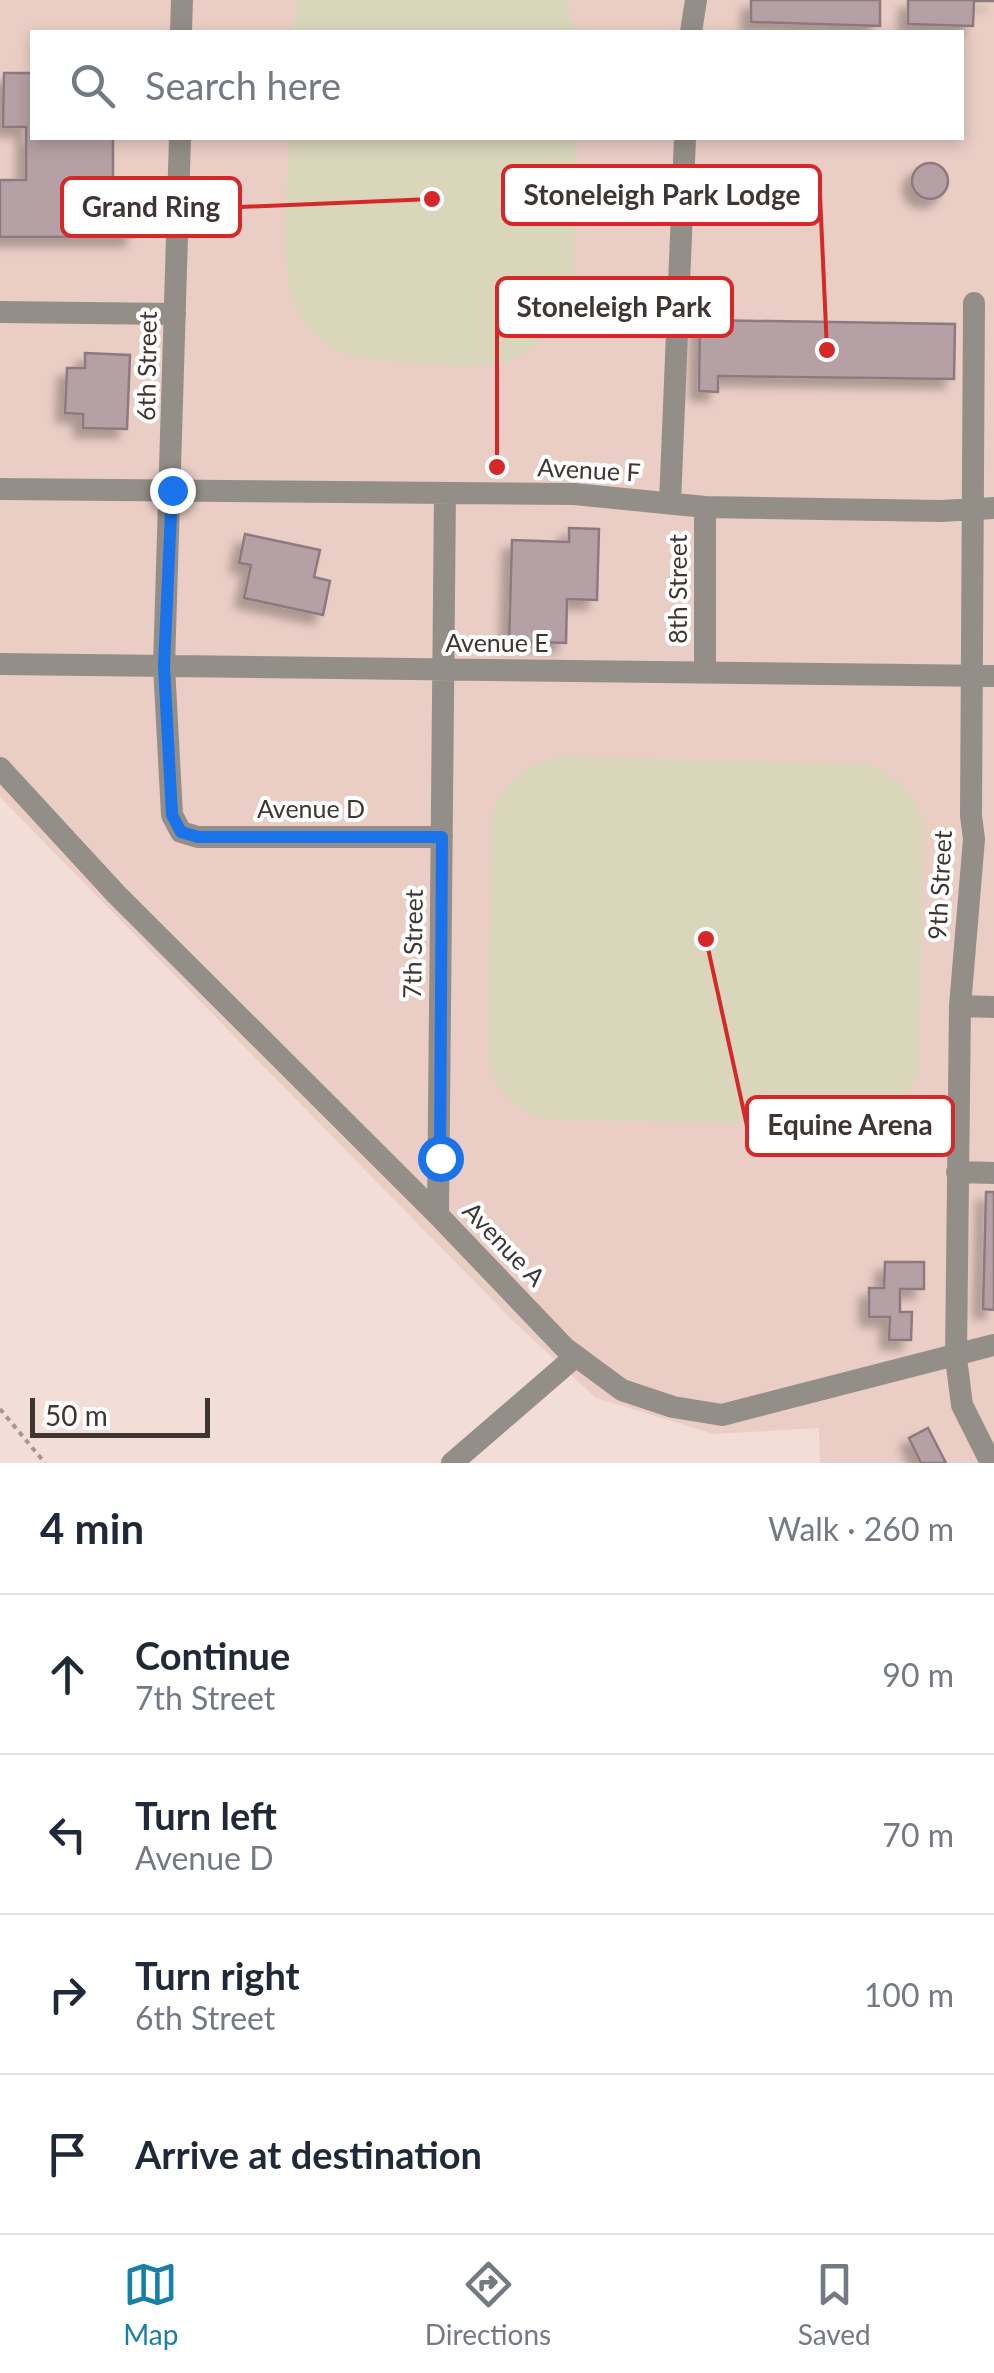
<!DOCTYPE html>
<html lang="en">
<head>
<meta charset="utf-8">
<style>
  body { margin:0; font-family:Lato,sans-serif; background:#f6f6f7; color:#1f2937 }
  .scale { position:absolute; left:30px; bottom:25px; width:180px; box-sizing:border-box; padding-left:10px; border:5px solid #3f3634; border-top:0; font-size:28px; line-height:35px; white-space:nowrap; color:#3f3634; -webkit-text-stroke:8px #fff; paint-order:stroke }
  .stop { position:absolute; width:30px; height:30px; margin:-22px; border:8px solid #1a73e8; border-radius:50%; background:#fff }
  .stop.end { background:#1a73e8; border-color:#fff; box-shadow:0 2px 10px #0008 }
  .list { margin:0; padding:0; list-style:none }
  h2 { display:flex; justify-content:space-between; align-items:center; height:130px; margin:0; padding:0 40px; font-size:42px }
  h2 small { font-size:32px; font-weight:400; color:#747a83 }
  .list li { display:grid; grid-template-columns:65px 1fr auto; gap:30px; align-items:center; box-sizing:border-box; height:160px; padding:0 40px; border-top:2px solid #e0e1e3 }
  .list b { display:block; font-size:38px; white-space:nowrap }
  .list p { margin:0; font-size:32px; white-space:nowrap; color:#747a83 }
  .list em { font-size:32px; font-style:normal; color:#747a83 }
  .icon { flex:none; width:55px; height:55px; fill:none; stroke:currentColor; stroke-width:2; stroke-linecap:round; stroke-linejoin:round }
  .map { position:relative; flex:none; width:994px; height:1463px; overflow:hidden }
  .search { position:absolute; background:#fff; box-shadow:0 5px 15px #0003; left:30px; right:30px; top:30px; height:110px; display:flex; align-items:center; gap:25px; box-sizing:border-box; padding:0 35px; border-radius:0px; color:#747a83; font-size:38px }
  .sheet { height:770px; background:#fff }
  nav { display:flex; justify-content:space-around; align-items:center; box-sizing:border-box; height:140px; border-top:2px solid #e0e1e3; background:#fff; font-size:28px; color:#747a83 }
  nav a { display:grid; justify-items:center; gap:5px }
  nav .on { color:#187fa9 }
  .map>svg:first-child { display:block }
  .built { fill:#eacec6; fill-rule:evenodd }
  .green { fill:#dad6bc }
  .building { fill:#b5a0a5; stroke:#8d7a7e; stroke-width:2.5; filter:url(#shadow) }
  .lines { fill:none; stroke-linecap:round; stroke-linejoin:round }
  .path { stroke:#a59591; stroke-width:4; stroke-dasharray:5 5; stroke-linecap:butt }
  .minor { stroke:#948e88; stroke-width:22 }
  .route { stroke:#1a73e8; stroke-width:12 }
  .labels { text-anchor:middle; stroke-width:8; stroke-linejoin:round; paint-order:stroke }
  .street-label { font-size:25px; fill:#3f3634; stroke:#fff }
  .leader { fill:none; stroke:#d62828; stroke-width:4 }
  .callout-dot { fill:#d62828; stroke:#fff; stroke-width:4 }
  .callout { fill:#fff; stroke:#d62828; stroke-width:4 }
  .callout-label { font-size:28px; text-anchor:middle; font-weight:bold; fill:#3f3634 }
</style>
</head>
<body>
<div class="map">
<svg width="994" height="1463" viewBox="0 0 994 1463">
  <defs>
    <filter id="shadow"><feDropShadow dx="-9" dy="9" stdDeviation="5" flood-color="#0004"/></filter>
  </defs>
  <rect width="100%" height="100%" fill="#f2ddd7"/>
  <!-- built -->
  <path class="built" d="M0,0H994V1463H820L819,1428L714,1434L596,1398L511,1319L0,797ZM32,32H962V138H32Z"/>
  <!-- green -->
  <path class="green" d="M297,0H567L575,32H292Z
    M289,138H576L574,279C567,318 537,357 495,365C471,369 444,365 419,363C371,361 324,360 298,313C277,272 288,185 289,138Z
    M561,756L868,764C898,776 915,792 923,824L920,1067C905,1105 888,1118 849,1125L548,1120C510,1107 497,1094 487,1055L492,815C504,779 526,765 561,756Z"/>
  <!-- building -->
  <path class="building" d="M751,0H880V26L751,22Z
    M908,0H994V1H974L973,26L908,24Z
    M4,73H32V138H113V182H135V237H0V180H26V127H3Z
    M912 181a18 18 0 1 1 36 0a18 18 0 1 1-36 0Z
    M700,320L955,324L954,379L718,376V392L699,391Z
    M85,353L130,355L127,429L83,428V414L65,413L67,368H85Z
    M569,528L599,529L597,600L567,599L566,643L509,641L512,540L569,542Z
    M245,534L320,550L314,577L330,581L323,615L244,598L251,565L239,563Z
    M986,1192H994V1310L983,1309Z
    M885,1262H924V1289H900V1312H912L911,1340H889L890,1317H869V1288H884Z
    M928,1428L946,1463H921L909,1438Z"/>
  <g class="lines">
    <!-- path -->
    <path class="path" d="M0,1409L45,1463"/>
    <!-- minor -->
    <path class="minor" d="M181,32L182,0
      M691,32L696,0
      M180,138L164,666L172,815L181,832L198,837H442
      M974,303L971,816L974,839L960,1006L956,1358L962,1405L991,1463
      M0,312L175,314
      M0,489L574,494L705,507L941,511L994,508
      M670,503L685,138
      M705,507V671
      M0,664L994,676
      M0,768L117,895L438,1215L565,1348L622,1390L673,1407L722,1415L994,1345
      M960,1006L994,1007
      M957,1172L994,1173
      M438,1215L445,493
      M452,1463L576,1356"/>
  </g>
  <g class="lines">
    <!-- route -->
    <path class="route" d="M172,490L164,666L172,815L181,832L198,837H442L440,1158"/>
  </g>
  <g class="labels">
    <!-- street labels -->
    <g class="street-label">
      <text transform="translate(147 366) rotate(-89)" y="9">6th Street</text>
      <text transform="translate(589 470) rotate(3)" y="9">Avenue F</text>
      <text transform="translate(678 589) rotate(-90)" y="9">8th Street</text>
      <text x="497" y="652">Avenue E</text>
      <text x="311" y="818">Avenue D</text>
      <text transform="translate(940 885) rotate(-87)" y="9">9th Street</text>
      <text transform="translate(413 944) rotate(-89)" y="9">7th Street</text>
      <text transform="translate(504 1244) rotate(46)" y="9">Avenue A</text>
    </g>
  </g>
  <!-- callouts -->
  <path class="leader" d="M827 350L820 195M432 199L240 207M497 467L497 307M706 939L747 1126"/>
  <g class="callout-dot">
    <circle cx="827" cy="350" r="10"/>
    <circle cx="432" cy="199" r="10"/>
    <circle cx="497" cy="467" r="10"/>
    <circle cx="706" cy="939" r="10"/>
  </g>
  <g class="callout">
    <rect x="503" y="166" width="317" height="58" rx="10"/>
    <rect x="62" y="178" width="178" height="58" rx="10"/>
    <rect x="497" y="278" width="235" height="58" rx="10"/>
    <rect x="747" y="1097" width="206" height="58" rx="10"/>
  </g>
  <g class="callout-label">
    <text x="662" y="205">Stoneleigh Park Lodge</text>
    <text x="151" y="217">Grand Ring</text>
    <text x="614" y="317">Stoneleigh Park</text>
    <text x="850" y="1135">Equine Arena</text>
  </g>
</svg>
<div class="scale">50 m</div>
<div class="stop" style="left:440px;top:1158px"></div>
<div class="stop end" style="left:172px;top:490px"></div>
<div class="search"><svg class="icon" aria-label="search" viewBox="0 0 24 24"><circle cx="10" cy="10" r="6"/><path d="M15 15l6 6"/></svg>Search here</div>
</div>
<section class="sheet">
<h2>4 min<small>Walk · 260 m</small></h2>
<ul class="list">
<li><svg class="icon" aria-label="ahead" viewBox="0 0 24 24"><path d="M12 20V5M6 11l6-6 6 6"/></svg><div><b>Continue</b><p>7th Street</p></div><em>90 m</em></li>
<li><svg class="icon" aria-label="left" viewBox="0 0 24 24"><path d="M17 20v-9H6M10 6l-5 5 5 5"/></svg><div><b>Turn left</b><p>Avenue D</p></div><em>70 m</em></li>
<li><svg class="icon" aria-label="right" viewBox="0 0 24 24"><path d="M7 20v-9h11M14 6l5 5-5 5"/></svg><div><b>Turn right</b><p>6th Street</p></div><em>100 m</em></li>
<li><svg class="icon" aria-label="arrive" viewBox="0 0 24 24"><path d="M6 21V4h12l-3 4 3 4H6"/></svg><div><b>Arrive at destination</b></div></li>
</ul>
</section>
<nav>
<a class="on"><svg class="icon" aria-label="map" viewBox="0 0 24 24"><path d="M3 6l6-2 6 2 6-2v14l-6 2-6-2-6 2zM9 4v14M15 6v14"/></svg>Map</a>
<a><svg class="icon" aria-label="directions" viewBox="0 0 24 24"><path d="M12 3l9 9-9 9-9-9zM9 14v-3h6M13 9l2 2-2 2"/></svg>Directions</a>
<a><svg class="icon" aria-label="saved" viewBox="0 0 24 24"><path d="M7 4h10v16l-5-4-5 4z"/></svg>Saved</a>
</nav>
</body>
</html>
